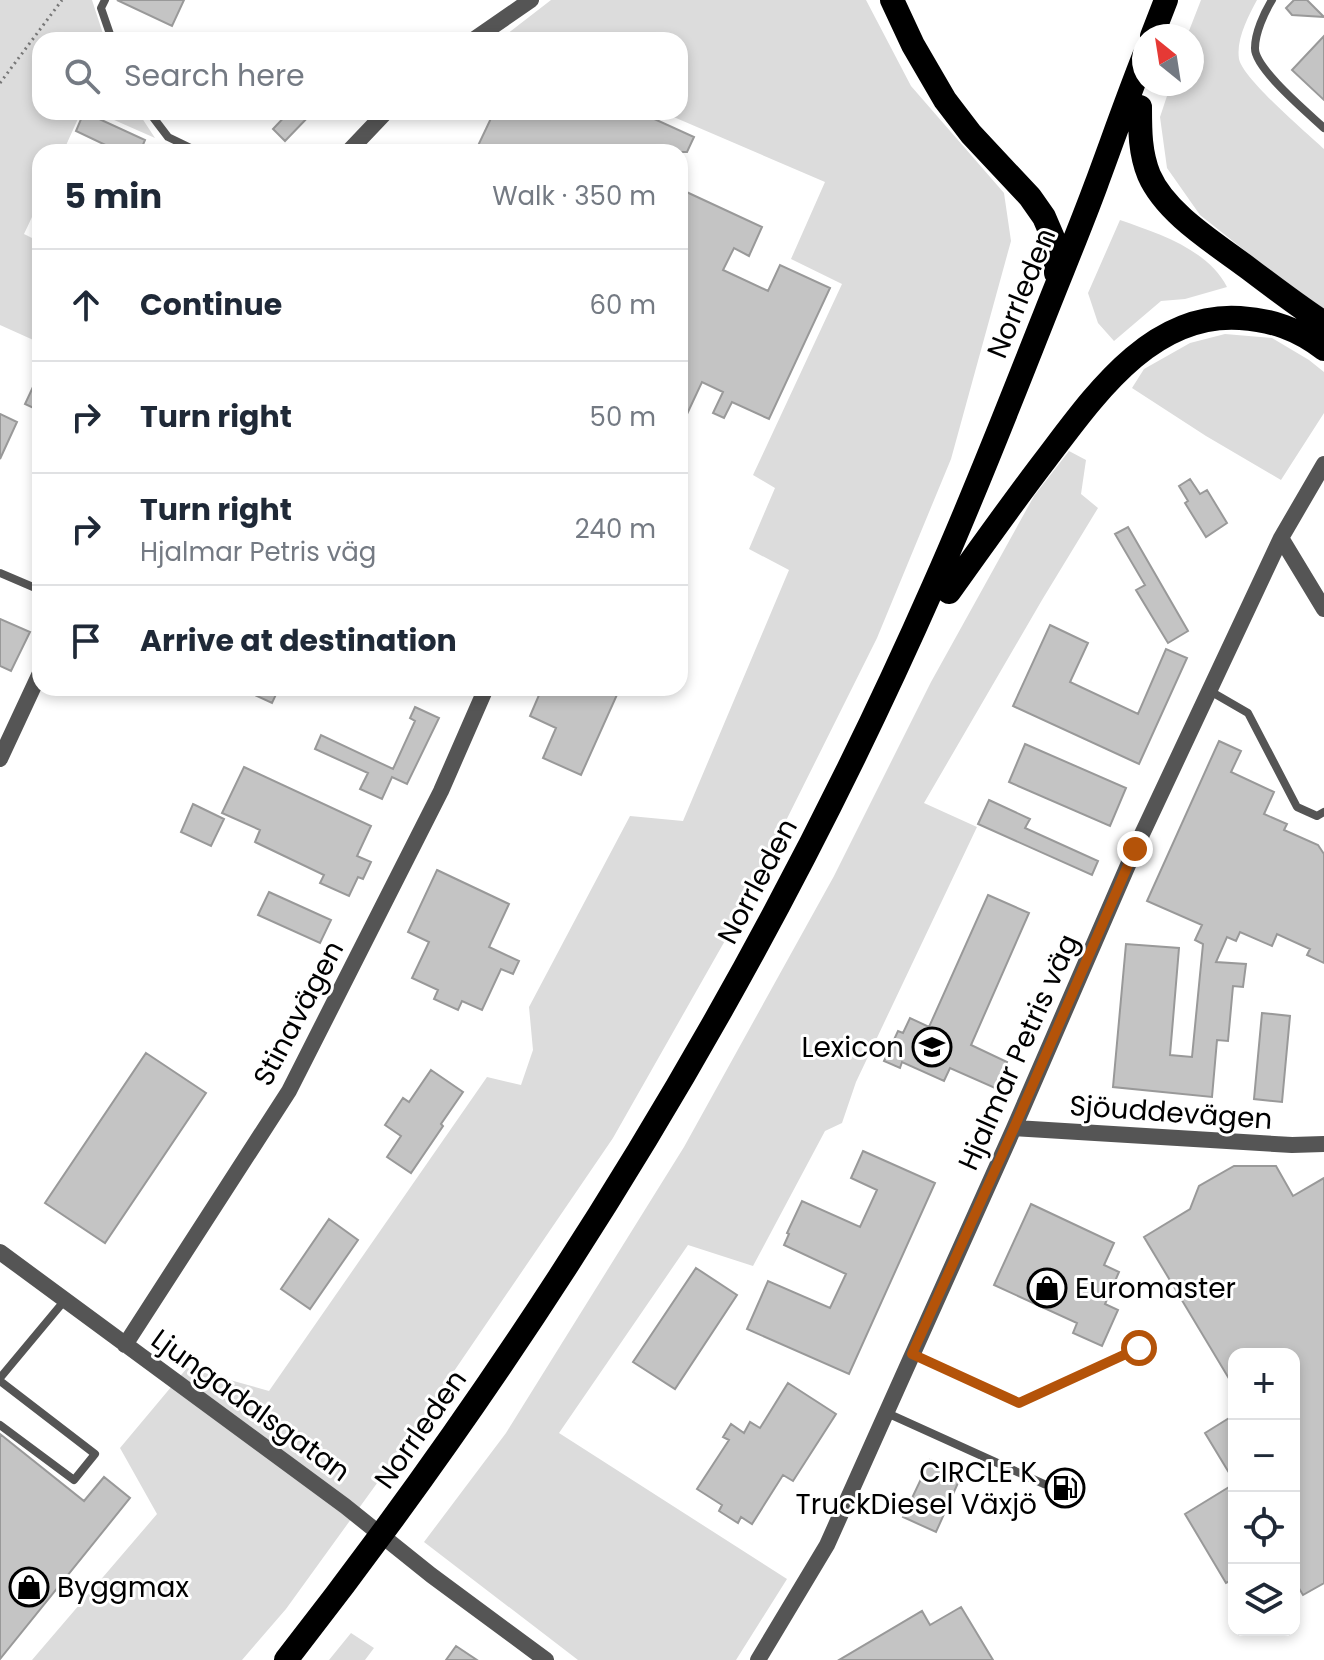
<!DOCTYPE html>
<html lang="en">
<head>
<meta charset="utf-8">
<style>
  body { margin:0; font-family:Poppins,sans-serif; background:#f6f6f7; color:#1f2937 }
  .controls { position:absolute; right:24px; bottom:24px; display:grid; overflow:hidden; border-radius:16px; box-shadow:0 4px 12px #0003 }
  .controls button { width:72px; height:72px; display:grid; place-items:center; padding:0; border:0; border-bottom:2px solid #e0e1e3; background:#fff; color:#1f2937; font:40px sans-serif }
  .compass { position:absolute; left:1132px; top:24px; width:72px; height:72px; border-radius:50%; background:#fff; box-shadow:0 4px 12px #0003; rotate:330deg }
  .stop { position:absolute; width:24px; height:24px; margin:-18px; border:6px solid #b45309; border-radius:50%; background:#fff }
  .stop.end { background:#b45309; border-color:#fff; box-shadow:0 2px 8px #0008 }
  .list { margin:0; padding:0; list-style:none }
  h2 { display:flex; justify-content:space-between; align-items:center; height:104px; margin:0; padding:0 32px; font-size:34px }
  h2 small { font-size:26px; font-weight:400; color:#747a83 }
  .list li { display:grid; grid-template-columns:52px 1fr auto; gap:24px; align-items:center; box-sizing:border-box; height:112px; padding:0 32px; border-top:2px solid #e0e1e3 }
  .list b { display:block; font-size:30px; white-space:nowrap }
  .list p { margin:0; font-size:26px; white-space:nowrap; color:#747a83 }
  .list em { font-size:26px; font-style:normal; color:#747a83 }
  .icon { flex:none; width:44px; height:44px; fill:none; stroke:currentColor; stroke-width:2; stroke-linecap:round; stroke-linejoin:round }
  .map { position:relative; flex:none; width:1324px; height:1660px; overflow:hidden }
  .search { position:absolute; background:#fff; box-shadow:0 4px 12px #0003; left:32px; top:32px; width:656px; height:88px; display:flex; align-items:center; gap:20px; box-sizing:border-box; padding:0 28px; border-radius:24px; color:#747a83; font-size:30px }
  .panel { position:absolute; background:#fff; box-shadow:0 4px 12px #0003; left:32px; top:144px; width:656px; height:552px; border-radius:24px }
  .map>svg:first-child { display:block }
  .green { fill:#dcdcdc }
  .building { fill:#c4c4c4; stroke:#999; stroke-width:2 }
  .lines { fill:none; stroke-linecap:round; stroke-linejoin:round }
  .path { stroke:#777; stroke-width:3; stroke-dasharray:2 4; stroke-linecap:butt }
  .lane { stroke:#555; stroke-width:8 }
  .street { stroke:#555; stroke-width:16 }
  .highway { stroke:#000; stroke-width:24 }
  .route { stroke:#b45309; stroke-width:10 }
  .labels { text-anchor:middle; stroke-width:6; stroke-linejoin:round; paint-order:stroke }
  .street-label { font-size:28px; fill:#000; stroke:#fff }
  .poi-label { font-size:28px; fill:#000; stroke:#fff; text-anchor:end }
</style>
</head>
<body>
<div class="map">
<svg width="1324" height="1660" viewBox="0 0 1324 1660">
  <rect width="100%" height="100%" fill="#fff"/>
  <!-- green -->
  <path class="green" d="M0,0H92L105,40H40V112H81L63,152H40V200L24,234L40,242V343L0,325Z
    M551,0H866L911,86L1004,193L1011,241L951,459L877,638L735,923L613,1138L388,1468L286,1609L242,1660H32L157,1514L120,1448L187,1368L269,1391L487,1077L521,1085L533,1050L529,1007L630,816L683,821L789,570L749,549L775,488L753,475L842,284L791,259L825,182L662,112H680V40H506L507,34Z
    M1201,0H1257C1248,17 1236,39 1239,59C1243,79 1307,133 1324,149V309L1268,269L1200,215L1167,168L1160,117L1171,84H1192V36H1187Z
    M96,112H138L155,138Z
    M1120,220C1157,233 1208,249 1227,287L1185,299L1161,301L1114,341L1098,323L1088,293Z
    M1225,334L1272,338L1309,360L1324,372V413L1281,480L1206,436L1132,388L1144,369L1190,343Z
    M1069,451L1086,460L1081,494L1098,508L1042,600L924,803L977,827L856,1082L842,1123L825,1131L753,1266L688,1245L559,1433L787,1579L736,1660H578L424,1542L506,1433L684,1147L834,876L931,682L1034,496Z
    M351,1633L374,1648L365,1660H329Z"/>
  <!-- building -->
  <path class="building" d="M117,0H184L172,26Z
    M1294,0H1307L1324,17L1292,15L1286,8Z
    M1324,36V100L1292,70Z
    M84,112L145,140L140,152H120L76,131Z
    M289,112H313L285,141L273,129Z
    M494,112H639L694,137L687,152H475Z
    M680,189L762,227L749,256L734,248L723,270L768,291L780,265L830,288L769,419L732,402L724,418L713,413L723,392L702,382L680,429Z
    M40,372V411L25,404Z
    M0,414L17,422L0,459Z
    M1190,479L1200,494L1207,490L1227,523L1206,537L1185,503L1188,501L1179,486Z
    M1128,527L1188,631L1168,643L1136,590L1145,585L1115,534Z
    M0,619L30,632L11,671L0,666Z
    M1050,625L1088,643L1070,682L1138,714L1166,649L1187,658L1139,764L1013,706Z
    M240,688H279L272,703Z
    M542,688H620L581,775L543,758L556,728L530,716Z
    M415,707L439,718L407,784L392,777L382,799L360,789L368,773L315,749L321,735L393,769L415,721L410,718Z
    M1219,741L1241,751L1231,772L1274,792L1264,814L1287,824L1284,830L1318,845L1324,854V963L1307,955L1310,949L1277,934L1272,946L1240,932L1236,941L1227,937L1216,962L1246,964L1243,987L1233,986L1228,1041L1217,1040L1212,1097L1113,1087L1126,944L1179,948L1170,1055L1192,1057L1203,944L1195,940L1202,925L1147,901Z
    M1025,744L1126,788L1110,826L1009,782Z
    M244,767L371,826L357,856L371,862L363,879L358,877L349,896L320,883L324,875L255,842L260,830L222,813Z
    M989,800L1030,819L1025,828L1098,861L1092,875L978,824Z
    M193,804L224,819L211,846L181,832Z
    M437,870L509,904L489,947L519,961L513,974L501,969L482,1010L462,1001L458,1010L434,999L438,990L412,978L429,942L408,932Z
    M269,892L331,920L320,943L258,915Z
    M988,895L1029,913L971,1045L1007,1062L995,1088L950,1068L944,1081L902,1062L900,1068L884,1061L898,1031L903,1033L910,1018L929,1027Z
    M1262,1013L1290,1016L1282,1102L1254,1099Z
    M146,1053L206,1093L105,1243L45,1203Z
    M431,1070L463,1092L441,1124L443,1126L411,1173L387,1157L401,1136L385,1125L403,1098L409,1102Z
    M863,1151L935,1183L849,1374L747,1329L768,1281L830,1308L846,1274L784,1245L789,1234L787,1233L802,1201L860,1227L877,1190L851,1178Z
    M1234,1166H1276L1293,1196L1324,1178V1583L1303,1595L1294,1580V1354H1234V1387L1144,1237L1190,1209L1199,1186Z
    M1031,1204L1114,1243L1104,1265L1119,1272L1105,1304L1118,1310L1102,1346L1073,1333L1077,1323L994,1285Z
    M329,1219L358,1240L310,1309L281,1289Z
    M696,1268L737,1295L675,1389L633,1362Z
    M788,1383L836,1414L793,1481L783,1475L752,1524L741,1517L738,1523L719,1511L722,1505L697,1489L729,1440L723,1437L731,1424L744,1433L750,1422L760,1428Z
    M1234,1415V1481L1205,1433Z
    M0,1434L84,1501L104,1477L130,1498L0,1659Z
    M930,1460L962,1474L936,1532L903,1517Z
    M1234,1484V1579L1226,1583L1185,1514Z
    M961,1607L993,1660H839L922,1611L930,1625Z
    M456,1646L477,1660H446Z"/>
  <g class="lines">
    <!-- path -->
    <path class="path" d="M0,83L62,0"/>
    <!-- lane -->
    <path class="lane" d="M105,0L101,8L112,40
      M1272,0C1264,13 1255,33 1255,48C1254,68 1308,113 1324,128
      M149,112L168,137L199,152
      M0,573L40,590
      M1210,691L1248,713L1297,807L1317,816L1324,812
      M912,1354L1019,1403L1139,1348
      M0,1378L65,1300
      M0,1381L95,1454L74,1480L0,1425
      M887,1413L1044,1484"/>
    <!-- street -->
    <path class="street" d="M473,40L531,0
      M348,152L386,112
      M1281,538L1324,609
      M0,759L40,673
      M1014,1128L1292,1145L1324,1144
      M0,1252L345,1506L431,1575L546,1660
      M125,1345L289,1091L441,791L486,688
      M758,1660L827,1545L1014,1128L1135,849L1281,538L1324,464"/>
    <!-- highway -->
    <path class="highway" d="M892,0L913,45L945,100L971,134L1030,197L1044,217L1056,245V273
      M1152,36L1166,0
      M1140,107C1140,131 1140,153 1149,175C1166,214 1215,243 1248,268C1273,287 1298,306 1324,323
      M949,592C981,547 1013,502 1046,459C1094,396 1151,312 1240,318C1272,320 1298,329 1324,349
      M286,1660C544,1330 765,969 934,585C973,498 1007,410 1042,322C1060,276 1079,231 1096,185C1112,142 1127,99 1144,56"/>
  </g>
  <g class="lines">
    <!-- route -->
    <path class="route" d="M1135,849L1014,1128L912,1354L1019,1403L1139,1348"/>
  </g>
  <!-- icons -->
  <defs>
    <symbol id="school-ring" viewBox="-11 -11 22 22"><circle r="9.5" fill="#fff" stroke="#000" stroke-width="1.5"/><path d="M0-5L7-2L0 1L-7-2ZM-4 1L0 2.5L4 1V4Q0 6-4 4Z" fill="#000"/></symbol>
    <symbol id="shop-ring" viewBox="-11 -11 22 22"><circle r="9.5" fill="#fff" stroke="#000" stroke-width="1.5"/><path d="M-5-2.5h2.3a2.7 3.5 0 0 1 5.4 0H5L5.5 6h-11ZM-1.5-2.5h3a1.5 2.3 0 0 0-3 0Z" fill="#000"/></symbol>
    <symbol id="fuel-ring" viewBox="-11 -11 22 22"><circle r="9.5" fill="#fff" stroke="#000" stroke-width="1.5"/><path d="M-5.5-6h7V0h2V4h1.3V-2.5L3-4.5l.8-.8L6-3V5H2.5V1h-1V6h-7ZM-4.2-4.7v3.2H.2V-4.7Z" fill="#000"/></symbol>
  </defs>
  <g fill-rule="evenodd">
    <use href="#school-ring" x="910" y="1025" width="44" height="44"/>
    <use href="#shop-ring" x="1025" y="1266" width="44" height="44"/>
    <use href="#fuel-ring" x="1043" y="1466" width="44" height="44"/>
    <use href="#shop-ring" x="7" y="1565" width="44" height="44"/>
  </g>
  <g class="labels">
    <!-- street labels -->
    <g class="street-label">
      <text transform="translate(1021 293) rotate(-68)" y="10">Norrleden</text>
      <text transform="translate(757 881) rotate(-62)" y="10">Norrleden</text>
      <text transform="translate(298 1013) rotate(-62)" y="10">Stinavägen</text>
      <text transform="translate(1018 1052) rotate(-66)" y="10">Hjalmar Petris väg</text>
      <text transform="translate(1171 1112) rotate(4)" y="10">Sjöuddevägen</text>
      <text transform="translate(251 1405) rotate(36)" y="10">Ljungadalsgatan</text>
      <text transform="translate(420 1429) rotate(-55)" y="10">Norrleden</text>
    </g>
    <!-- poi labels -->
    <g class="poi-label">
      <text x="904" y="1057">Lexicon</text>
      <text x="1075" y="1298" text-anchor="start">Euromaster</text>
      <text x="1037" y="1482">CIRCLE K<tspan x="1037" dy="32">TruckDiesel Växjö</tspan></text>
      <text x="57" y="1597" text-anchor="start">Byggmax</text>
    </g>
  </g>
</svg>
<div class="controls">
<button>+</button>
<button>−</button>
<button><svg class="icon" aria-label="locate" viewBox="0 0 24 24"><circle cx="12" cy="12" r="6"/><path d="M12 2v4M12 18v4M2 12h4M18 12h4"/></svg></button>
<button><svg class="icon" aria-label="layers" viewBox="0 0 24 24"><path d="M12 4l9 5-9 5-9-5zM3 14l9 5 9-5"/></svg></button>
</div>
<svg class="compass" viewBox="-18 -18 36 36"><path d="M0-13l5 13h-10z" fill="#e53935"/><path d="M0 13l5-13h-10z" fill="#747a83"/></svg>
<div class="stop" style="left:1139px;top:1348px"></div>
<div class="stop end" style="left:1135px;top:849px"></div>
<div class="search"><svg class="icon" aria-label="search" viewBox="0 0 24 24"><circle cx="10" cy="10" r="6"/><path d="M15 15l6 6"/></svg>Search here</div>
<section class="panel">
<h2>5 min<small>Walk · 350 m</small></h2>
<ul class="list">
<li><svg class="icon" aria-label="ahead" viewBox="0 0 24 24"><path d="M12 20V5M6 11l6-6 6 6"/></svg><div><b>Continue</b></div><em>60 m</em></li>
<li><svg class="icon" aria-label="right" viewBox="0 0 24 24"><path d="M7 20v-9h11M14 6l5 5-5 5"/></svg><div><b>Turn right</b></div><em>50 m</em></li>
<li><svg class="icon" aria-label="right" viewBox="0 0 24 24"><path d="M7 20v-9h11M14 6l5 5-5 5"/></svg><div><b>Turn right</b><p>Hjalmar Petris väg</p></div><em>240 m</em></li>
<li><svg class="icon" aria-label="arrive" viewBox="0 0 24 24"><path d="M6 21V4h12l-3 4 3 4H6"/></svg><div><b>Arrive at destination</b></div></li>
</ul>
</section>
</div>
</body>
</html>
